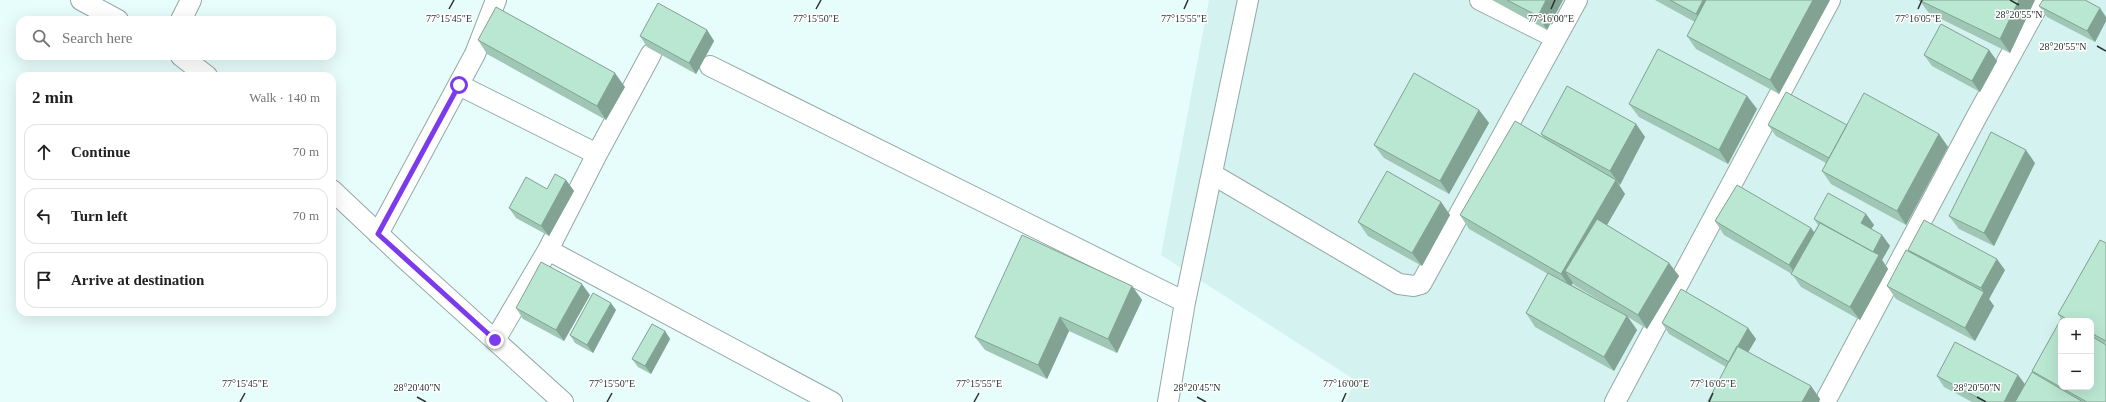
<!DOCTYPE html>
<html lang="en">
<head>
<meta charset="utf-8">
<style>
  body { margin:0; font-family:Georgia,serif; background:#f2f2f2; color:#222 }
  .controls { position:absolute; right:12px; bottom:12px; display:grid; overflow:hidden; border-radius:8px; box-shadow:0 4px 16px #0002 }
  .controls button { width:36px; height:36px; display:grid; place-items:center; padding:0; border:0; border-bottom:1px solid #e0e0e0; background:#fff; color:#222; font:20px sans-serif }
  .stop { position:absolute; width:12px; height:12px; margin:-9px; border:3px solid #7c3aed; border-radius:50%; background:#fff }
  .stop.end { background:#7c3aed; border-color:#fff; box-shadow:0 1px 4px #0008 }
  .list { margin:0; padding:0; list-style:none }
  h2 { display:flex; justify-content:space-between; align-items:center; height:52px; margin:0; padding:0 16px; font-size:17px }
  h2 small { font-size:13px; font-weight:400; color:#767676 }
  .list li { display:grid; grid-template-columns:26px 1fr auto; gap:12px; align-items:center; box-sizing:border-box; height:56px; margin:0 8px 8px; padding:0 8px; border:1px solid #e0e0e0; border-radius:12px }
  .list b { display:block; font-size:15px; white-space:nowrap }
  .list em { font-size:13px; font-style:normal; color:#767676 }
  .icon { flex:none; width:22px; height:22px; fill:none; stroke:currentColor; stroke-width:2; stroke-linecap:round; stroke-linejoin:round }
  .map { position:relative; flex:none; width:2106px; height:402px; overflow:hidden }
  .search { position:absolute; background:#fff; box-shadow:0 4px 16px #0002; left:16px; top:16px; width:320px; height:44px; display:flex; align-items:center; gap:10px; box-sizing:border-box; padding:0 14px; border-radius:12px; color:#767676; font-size:15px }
  .panel { position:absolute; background:#fff; box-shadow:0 4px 16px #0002; left:16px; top:72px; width:320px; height:244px; border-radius:12px }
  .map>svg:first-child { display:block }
  .built { fill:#d4f2ef; fill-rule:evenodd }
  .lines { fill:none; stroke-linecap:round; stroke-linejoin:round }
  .minor-casing { stroke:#94a8a6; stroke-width:22 }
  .minor { stroke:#fff; stroke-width:20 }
  .wall { fill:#a0c7b5; fill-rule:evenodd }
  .shaded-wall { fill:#82a293 }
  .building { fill:#bae7d2; stroke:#82a293 }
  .route { stroke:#7c3aed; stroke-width:5 }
  .ticks { fill:none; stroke:#2b3332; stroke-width:1.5 }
  .ticks-label { font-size:10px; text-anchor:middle; fill:#2b3332; stroke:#fff; stroke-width:3; stroke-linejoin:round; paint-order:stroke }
</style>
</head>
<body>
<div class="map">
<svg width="2106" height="402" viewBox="0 0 2106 402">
  <rect width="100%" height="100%" fill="#e7fdfb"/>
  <!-- built -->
  <path class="built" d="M1209,0H2106V402H1346L1355,380L1161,255ZM2061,321H2091V387H2061Z"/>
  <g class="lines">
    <defs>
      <path id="minor" d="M81,0L118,20
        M1480,0L1556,38
        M181,20L191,0
        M181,56L207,76
        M710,66L1185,302
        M459,85L597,154
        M1212,174L1399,284L1414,286L1421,284L1577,0
        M332,190L404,258L563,402
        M378,234L475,54L496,0
        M548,250L832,402
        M495,340L548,250L597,154L651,54
        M1168,402L1185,302L1248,0
        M1615,402L1830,0
        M1825,402L1977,116L2041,0"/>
    </defs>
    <!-- minor casing -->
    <use href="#minor" class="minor-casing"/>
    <!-- minor -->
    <use href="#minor" class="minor"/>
  </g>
  <!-- wall -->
  <path class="wall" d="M1492,0H1563L1547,30Z
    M1655,0H1830L1779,94L1696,49L1687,36L1695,22Z
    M1919,0H2035L2010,53L1929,13Z
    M2039,6L2106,17V21L2095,42L2047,17Z
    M707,30L714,41L696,74L647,47L640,36Z
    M478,40L625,87L606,120L487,54Z
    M1989,50L1997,61L1980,92L1932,66L1924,55Z
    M1747,96L1757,109L1728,164L1639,117L1629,104Z
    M1479,110L1489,123L1449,194L1384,158L1374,145Z
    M1636,124L1645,137L1620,185L1618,184L1625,194L1607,225L1669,263L1679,276L1647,329L1628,317L1637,330L1614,371L1535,327L1526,313L1548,274L1469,229L1460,215L1545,139L1541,134ZM1573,283L1574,285L1614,309L1572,285Z
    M1768,125H1847L1939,134L1948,147L1906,225L1831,184L1822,171L1826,163L1776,136Z
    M2035,163L1994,246L1959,229L1949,216Z
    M566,180L574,191L549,236L516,218L509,208Z
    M1441,202L1450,215L1422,266L1368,236L1358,222Z
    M1866,214L1874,225L1871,229L1882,235L1890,246L1882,260L1888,269L1860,320L1801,287L1792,274L1724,235L1715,221L1811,228L1814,232L1818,225L1814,219Z
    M2100,240L2106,243V402H1972L1944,387L1937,376L1955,342L2018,375L2025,384L2032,372L2033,373L2032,371L2061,319L2062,320L2058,314ZM2061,321H2091V387H2061Z
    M1908,250L2005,270L1989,299L1994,306L1975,341L1896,299L1887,286L1910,252Z
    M1132,286L1142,300L1117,353L1069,331L1047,379L985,350L975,337Z
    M590,295L564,341L523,319L516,308Z
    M616,310L593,353L575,343L570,335Z
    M1662,323L1748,328L1756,339L1748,352L1811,386L1820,399L1819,402H1709L1708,401L1726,367L1669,334Z
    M665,331L670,339L651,374L638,367L632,359Z"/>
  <!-- shaded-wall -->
  <path class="shaded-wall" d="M1546,0H1563L1547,30L1538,16Z
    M1703,0H1720L1705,27L1696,14Z
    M1813,0H1830L1779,94L1770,80Z
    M2019,0H2035L2010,53L2000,39Z
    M2100,8L2106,17V21L2095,42L2087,31Z
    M707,30L714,41L696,74L689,63Z
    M1989,50L1997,61L1980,92L1972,81Z
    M615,73L625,87L606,120L597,106Z
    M1747,96L1757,109L1728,164L1719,150Z
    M1479,110L1489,123L1449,194L1440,181Z
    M1636,124L1645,137L1620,185L1610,171Z
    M1939,134L1948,147L1906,225L1897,211Z
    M2026,150L2035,163L1994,246L1984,233Z
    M566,180L574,191L549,236L541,226Z
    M1616,180L1625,194L1576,278L1565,271L1573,283L1570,287L1561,274Z
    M1441,202L1450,215L1422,266L1412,253Z
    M1866,214L1874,225L1868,234L1861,223Z
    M1811,228L1821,242L1798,277L1789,265Z
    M1882,235L1890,246L1882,260L1888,269L1860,320L1850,307L1873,252Z
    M1997,259L2005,270L1989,299L1994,306L1975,341L1965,328L1984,292L1981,288Z
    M1669,263L1679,276L1647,329L1638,315Z
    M582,284L590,295L564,341L556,330Z
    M1132,286L1142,300L1117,353L1108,339Z
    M611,303L616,310L593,353L587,345Z
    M1627,316L1637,330L1614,371L1604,357Z
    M1060,317L1069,331L1047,379L1038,365Z
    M1748,328L1756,339L1736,373L1729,362Z
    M665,331L670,339L651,374L645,366Z
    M2018,375L2026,386L2017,402H2004Z
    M1811,386L1820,399L1819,402H1802Z"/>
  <!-- building -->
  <path class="building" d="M1507,0H1546L1538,16Z
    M1670,0H1703L1696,14Z
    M1706,0H1813L1770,80L1687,36Z
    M1919,0H2019L2000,39Z
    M2043,0H2085L2100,8L2087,31L2039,6Z
    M658,3L707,30L689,63L640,36Z
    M496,7L615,73L597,106L478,40Z
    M1941,24L1989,50L1972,81L1924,55Z
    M1658,49L1747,96L1719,150L1629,104Z
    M1414,73L1479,110L1440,181L1374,145Z
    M1567,86L1636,124L1610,171L1541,134Z
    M1786,92L1847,125L1829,158L1768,125Z
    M1864,93L1939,134L1897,211L1822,171Z
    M1515,121L1616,180L1561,274L1460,215Z
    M1991,132L2026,150L1984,233L1949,216Z
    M1387,171L1441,202L1412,253L1358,222Z
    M555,174L566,180L541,226L509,208L526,177L547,189Z
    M1737,185L1811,228L1789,265L1715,221Z
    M1828,193L1866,214L1861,223L1882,235L1873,252L1814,219Z
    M1597,219L1669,263L1638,315L1565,271Z
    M1924,220L1997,259L1981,288L1908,250Z
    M1820,223L1879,255L1850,307L1791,274Z
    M1022,235L1132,286L1108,339L1060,317L1038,365L975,337Z
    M2100,240L2106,243V341L2091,333V321H2070L2058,314Z
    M1906,250L1984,292L1965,328L1887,286Z
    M541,262L582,284L556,330L516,308Z
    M1548,273L1627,316L1604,357L1526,313Z
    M1681,289L1748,328L1729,362L1662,323Z
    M593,293L611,303L587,345L570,335Z
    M2061,319L2064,321H2061V387H2091V336L2106,345V402H2087L2032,371Z
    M652,324L665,331L645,366L632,359Z
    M1955,342L2018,375L2004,402H1986L1937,376Z
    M1737,346L1811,386L1802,402H1710L1708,401Z
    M2032,372L2083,402H2015Z"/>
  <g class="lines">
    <!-- route -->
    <path class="route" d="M459,85L378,234L495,340"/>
  </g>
  <!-- ticks -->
  <path class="ticks" d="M2010,0L2019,5M449,9L454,0M816,9L821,0M1184,9L1188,0M1551,9L1555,0M1918,9L1922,0M2097,46L2106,51M417,397L426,402M1197,397L1206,402M1977,397L1986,402M240,402L245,393M607,402L612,393M974,402L979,393M1342,402L1346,393M1709,402L1713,393"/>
  <g class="ticks-label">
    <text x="2019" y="18">28°20'55"N</text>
    <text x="449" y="22">77°15'45"E</text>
    <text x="816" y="22">77°15'50"E</text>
    <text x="1184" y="22">77°15'55"E</text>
    <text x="1918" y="22">77°16'05"E</text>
    <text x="1551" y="22">77°16'00"E</text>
    <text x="2063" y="50">28°20'55"N</text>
    <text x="245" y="387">77°15'45"E</text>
    <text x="612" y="387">77°15'50"E</text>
    <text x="979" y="387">77°15'55"E</text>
    <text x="1346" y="387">77°16'00"E</text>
    <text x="1713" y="387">77°16'05"E</text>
    <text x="417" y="391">28°20'40"N</text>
    <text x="1197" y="391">28°20'45"N</text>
    <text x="1977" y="391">28°20'50"N</text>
  </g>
</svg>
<div class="controls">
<button>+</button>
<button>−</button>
</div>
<div class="stop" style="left:459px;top:85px"></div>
<div class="stop end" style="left:495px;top:340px"></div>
<div class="search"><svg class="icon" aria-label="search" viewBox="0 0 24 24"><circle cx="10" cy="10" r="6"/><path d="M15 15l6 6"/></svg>Search here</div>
<section class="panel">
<h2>2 min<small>Walk · 140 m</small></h2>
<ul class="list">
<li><svg class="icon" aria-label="ahead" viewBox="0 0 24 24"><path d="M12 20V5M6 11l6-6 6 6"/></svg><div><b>Continue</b></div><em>70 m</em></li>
<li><svg class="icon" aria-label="left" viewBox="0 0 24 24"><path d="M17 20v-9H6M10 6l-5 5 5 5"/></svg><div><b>Turn left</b></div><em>70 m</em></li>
<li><svg class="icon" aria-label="arrive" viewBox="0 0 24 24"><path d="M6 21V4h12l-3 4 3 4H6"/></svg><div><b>Arrive at destination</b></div></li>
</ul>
</section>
</div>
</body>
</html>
